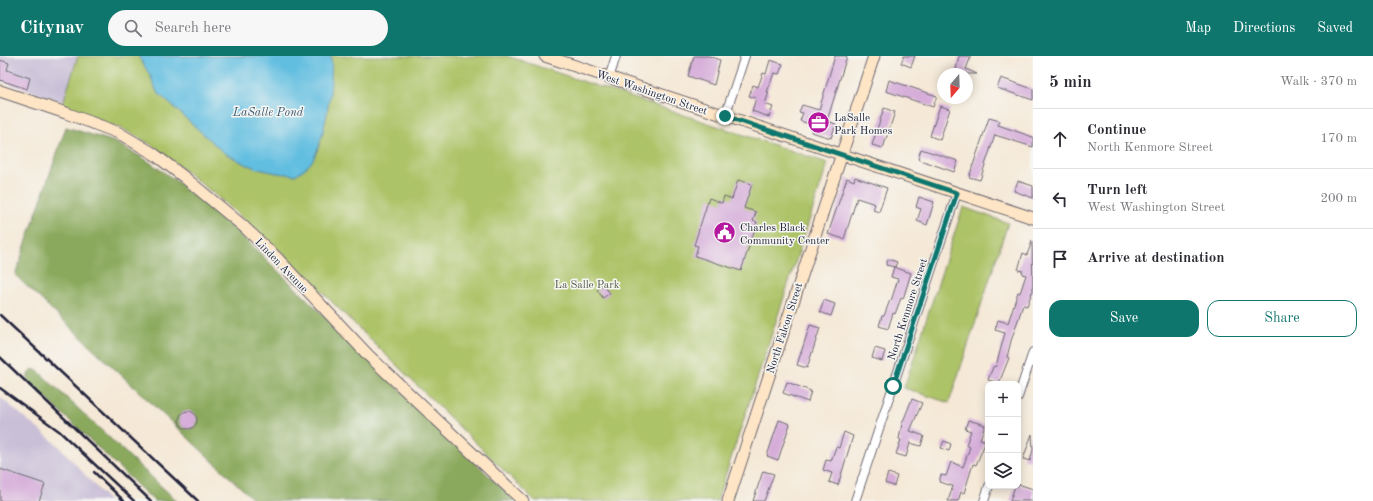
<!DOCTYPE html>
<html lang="en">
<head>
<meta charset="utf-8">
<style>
  body { margin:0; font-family:"Old Standard TT",serif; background:#f7f7f7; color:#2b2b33 }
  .controls { position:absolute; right:12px; bottom:12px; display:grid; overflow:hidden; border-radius:8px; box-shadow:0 2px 10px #0003 }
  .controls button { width:36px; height:36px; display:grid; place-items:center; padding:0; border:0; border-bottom:1px solid #e1e1e2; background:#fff; color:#2b2b33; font:20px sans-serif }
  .compass { position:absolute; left:937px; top:12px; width:36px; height:36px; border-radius:50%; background:#fff; box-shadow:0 2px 10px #0003; rotate:199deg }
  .stop { position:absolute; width:12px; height:12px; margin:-9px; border:3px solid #0f766e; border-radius:50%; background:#fff }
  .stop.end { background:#0f766e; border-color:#fff; box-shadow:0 1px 4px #0008 }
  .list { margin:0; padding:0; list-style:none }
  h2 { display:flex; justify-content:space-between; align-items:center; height:52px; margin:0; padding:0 16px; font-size:17px }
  h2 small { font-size:13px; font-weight:400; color:#7c7c81 }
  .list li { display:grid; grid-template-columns:26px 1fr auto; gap:12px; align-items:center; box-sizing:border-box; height:60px; padding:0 16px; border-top:1px solid #e1e1e2 }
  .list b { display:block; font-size:15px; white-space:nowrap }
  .list p { margin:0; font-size:13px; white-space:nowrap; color:#7c7c81 }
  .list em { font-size:13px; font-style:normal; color:#7c7c81 }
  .actions { display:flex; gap:8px; padding:12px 16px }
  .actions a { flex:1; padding:9px 0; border:1px solid #0f766e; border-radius:12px; text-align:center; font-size:14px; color:#0f766e }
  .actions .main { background:#0f766e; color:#fff }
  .icon { flex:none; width:22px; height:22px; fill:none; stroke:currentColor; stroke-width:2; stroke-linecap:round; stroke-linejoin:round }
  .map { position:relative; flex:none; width:1033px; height:445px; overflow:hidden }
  header { display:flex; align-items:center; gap:24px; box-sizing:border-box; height:56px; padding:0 20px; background:#0f766e; color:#fff }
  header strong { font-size:19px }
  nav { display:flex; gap:22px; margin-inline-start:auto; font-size:14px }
  .search { width:280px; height:36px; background:#f7f7f7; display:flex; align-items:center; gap:10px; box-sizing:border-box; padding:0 14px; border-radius:22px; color:#7c7c81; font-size:15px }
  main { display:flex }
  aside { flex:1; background:#fff }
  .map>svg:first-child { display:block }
  .industrial { fill:#c9bfd7 }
  .green { fill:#adc367; stroke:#687251 }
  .forest { fill:#8aa95c; stroke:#56664c }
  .water { fill:#62bee0; stroke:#42708e }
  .building { fill:#d6add9 }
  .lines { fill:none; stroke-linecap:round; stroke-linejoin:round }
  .street-casing { stroke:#6c6771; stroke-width:10 }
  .secondary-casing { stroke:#6c6771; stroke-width:13 }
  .street { stroke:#fff; stroke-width:8 }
  .secondary { stroke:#fee5c5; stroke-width:11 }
  .rail { stroke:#22223b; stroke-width:2.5 }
  .route { stroke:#0f766e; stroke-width:5 }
  .labels { text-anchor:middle; stroke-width:3; stroke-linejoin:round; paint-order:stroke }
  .street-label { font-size:11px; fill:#22223b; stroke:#f6f6f2 }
  .poi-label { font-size:11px; fill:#22223b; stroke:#f6f6f2; text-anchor:start }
  .park-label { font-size:11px; fill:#535a4a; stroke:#f6f6f2 }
  .water-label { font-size:12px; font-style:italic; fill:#385975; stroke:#f6f6f2 }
</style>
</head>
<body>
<header>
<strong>Citynav</strong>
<div class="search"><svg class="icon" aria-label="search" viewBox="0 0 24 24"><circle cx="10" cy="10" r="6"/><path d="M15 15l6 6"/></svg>Search here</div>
<nav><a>Map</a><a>Directions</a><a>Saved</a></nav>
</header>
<main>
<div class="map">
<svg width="1033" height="445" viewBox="0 0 1033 445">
  <rect width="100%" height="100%" fill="#f6f6f2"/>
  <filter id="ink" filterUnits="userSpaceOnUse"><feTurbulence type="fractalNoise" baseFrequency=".025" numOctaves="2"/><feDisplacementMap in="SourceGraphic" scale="8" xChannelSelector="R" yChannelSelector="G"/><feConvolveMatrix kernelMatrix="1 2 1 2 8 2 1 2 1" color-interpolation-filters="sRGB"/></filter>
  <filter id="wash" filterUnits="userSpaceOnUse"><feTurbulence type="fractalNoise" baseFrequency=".012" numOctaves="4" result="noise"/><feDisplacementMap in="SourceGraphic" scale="16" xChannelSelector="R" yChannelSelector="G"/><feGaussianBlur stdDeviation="0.9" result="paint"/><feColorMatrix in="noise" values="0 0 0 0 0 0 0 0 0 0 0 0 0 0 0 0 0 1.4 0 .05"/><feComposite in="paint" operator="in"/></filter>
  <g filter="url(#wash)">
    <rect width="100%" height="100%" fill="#f5e8d6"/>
    <!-- industrial -->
    <path class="industrial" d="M0,0H78L64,46L0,25Z
      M0,341L60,391L109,445H0Z"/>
    <!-- green -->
    <path class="green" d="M78,0H507L828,107L717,445H535L277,192L213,137L152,89L125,74L62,50Z
      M963,151L1008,167L949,347L904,332Z"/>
    <!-- forest -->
    <path class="forest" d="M66,71L115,86L148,105L183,130L240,178L515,445H255L15,219Z
      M33,313L38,315L177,445H154L28,325V318Z"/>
    <!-- water -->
    <path class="water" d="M138,0H331C334,23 325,89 310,108C306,112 300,116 295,119L277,117L258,113L243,107L223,96L157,36L150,19Z"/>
    <g id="blocks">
      <!-- building -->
      <path class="building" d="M694,0H709L720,4L714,29L688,20Z
        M835,0H847L827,65L836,68L831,82L811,76L813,69L800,65L803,57L799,56L802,49L819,54Z
        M904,0H915L911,11L901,7Z
        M959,0H971L966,13L977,18H955Z
        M0,4L9,7L7,14L30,22L27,33L0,24Z
        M770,4L783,8L779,18L774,17L767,36H769L765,48L773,51L769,61L752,55L756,42L749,40L753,29L758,31L763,17L766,18Z
        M1001,22L1033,33V44L997,32Z
        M889,24L937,40L933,51L886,35Z
        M940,50L950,53L940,84L930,80Z
        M884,52L895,56L883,92L872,89Z
        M989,62L1000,65L998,69L1033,81V91L995,79L980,124L969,121Z
        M921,93L958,105L954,116L918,103Z
        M855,121L887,132L879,156L873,154L875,148L857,142L844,183L828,178L847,122L854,125Z
        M738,124L752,128L744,152L756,156L753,165L757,166L741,215L695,200L698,190L694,189L709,142L722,147L724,140L732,143Z
        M1018,125L1033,130V142L1014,135Z
        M919,141L934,146L927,169L917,165L921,153L916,151Z
        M1032,185L1033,237L1032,236L1027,250L1023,249L1011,285L1007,301L1009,302L999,327L988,324L993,311L996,310L1005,277L995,274L998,264L1008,267L1018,236L1020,237L1026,219L1022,218L1023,215L1018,214L1023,197L1027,199Z
        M888,203L897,206L895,211L886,209Z
        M894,211L911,217L903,243L901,242L895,258L893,257L888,273L879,270L882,260H884L890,244L891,245L898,223L891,221Z
        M603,229L610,237L603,242L597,234Z
        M824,244L835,248L831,260L820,256Z
        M810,269L820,272L807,312L797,309Z
        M875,292L885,295L882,305L872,302Z
        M787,326L811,335L808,346L783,337Z
        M912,343L922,347L910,375L924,380L921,390L910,387L906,401L896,398L901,384L899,383L902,368Z
        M179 364a9 9 0 1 1 18 0a9 9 0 1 1-18 0Z
        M779,364L790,368L778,404L767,400Z
        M968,364L985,369L980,383L986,385L976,409L973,408L964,437L961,436L958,445H948L953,430L939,426L941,419L946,420L951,406L963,411L970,391L966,389L971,375L965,373Z
        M844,376L853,380L838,429L829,426L832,417L823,414L826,404L831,405L836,391L839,392Z
        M1032,378L1033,394L1030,405L1023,403Z
        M944,385L951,388L949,395L941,392Z
        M0,413L45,428L39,445H0Z
        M763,415L774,418L764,445H753Z
        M888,417L897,420L894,430L885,427Z
        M1018,428L1033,433V445H1010L1015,430H1018Z"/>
    </g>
  </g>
  <g filter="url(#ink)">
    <use href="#blocks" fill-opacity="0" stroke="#6c6771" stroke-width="1"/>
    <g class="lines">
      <defs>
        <path id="street" d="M609,22L616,0
          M725,60L745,0
          M1018,341L1033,296
          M855,445L957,137
          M984,445L989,430"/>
        <path id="secondary" d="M545,0L1033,162
          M0,35L66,57L119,77L154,98L184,121L243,170L277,202L368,299L523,445
          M728,445L874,0"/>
      </defs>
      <!-- street casing -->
      <use href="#street" class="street-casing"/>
      <!-- secondary casing -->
      <use href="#secondary" class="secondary-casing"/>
      <!-- street -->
      <use href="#street" class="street"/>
      <!-- secondary -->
      <use href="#secondary" class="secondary"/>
      <!-- rail -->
      <path class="rail" d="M0,259L198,445
        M0,301L151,445
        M0,332L59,375L134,445
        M94,416L124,445"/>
    </g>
  </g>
  <g class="lines" filter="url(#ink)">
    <!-- route -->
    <path class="route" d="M725,60L957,137L893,330"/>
  </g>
  <!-- icons -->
  <defs>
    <symbol id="office-disc" viewBox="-11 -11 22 22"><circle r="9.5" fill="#b5179e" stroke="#f6f6f2"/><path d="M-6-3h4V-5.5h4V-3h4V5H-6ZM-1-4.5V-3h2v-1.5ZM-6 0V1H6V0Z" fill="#fff"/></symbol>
    <symbol id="civic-disc" viewBox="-11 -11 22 22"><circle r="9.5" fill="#b5179e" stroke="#f6f6f2"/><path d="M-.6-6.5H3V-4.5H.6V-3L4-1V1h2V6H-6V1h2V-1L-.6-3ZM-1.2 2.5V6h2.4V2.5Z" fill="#fff"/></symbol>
  </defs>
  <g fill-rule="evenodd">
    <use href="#office-disc" x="806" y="54" width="25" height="25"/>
    <use href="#civic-disc" x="712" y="164" width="25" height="25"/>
  </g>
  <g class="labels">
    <!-- street labels -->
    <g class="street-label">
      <text transform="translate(652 36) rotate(19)" y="4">West Washington Street</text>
      <text transform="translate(282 209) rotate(46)" y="4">Linden Avenue</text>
      <text transform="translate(907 253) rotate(-72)" y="4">North Kenmore Street</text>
      <text transform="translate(784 272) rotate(-72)" y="4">North Falcon Street</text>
    </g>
    <!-- poi labels -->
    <g class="poi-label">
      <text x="834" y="65">LaSalle<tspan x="834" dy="13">Park Homes</tspan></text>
      <text x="740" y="175">Charles Black<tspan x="740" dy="13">Community Center</tspan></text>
    </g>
    <!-- park labels -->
    <g class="park-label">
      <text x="587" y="232">La Salle Park</text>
    </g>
    <!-- water labels -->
    <g class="water-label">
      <text x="268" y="60">LaSalle Pond</text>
    </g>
  </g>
</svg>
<div class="controls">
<button>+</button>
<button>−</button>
<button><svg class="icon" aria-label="layers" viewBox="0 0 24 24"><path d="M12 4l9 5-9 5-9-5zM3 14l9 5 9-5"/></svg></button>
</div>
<svg class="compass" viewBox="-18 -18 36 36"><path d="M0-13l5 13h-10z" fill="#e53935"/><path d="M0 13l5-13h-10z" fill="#7c7c81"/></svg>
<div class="stop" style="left:893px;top:330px"></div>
<div class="stop end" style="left:725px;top:60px"></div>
</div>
<aside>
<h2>5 min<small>Walk · 370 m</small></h2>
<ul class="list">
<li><svg class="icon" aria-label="ahead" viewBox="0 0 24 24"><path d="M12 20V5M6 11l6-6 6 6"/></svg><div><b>Continue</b><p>North Kenmore Street</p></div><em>170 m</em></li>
<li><svg class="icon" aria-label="left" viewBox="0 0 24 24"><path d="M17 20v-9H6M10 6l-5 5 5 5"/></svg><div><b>Turn left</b><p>West Washington Street</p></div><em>200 m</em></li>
<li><svg class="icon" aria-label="arrive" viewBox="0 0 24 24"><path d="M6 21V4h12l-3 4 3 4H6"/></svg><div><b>Arrive at destination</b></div></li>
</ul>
<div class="actions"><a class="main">Save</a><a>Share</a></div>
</aside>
</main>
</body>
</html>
